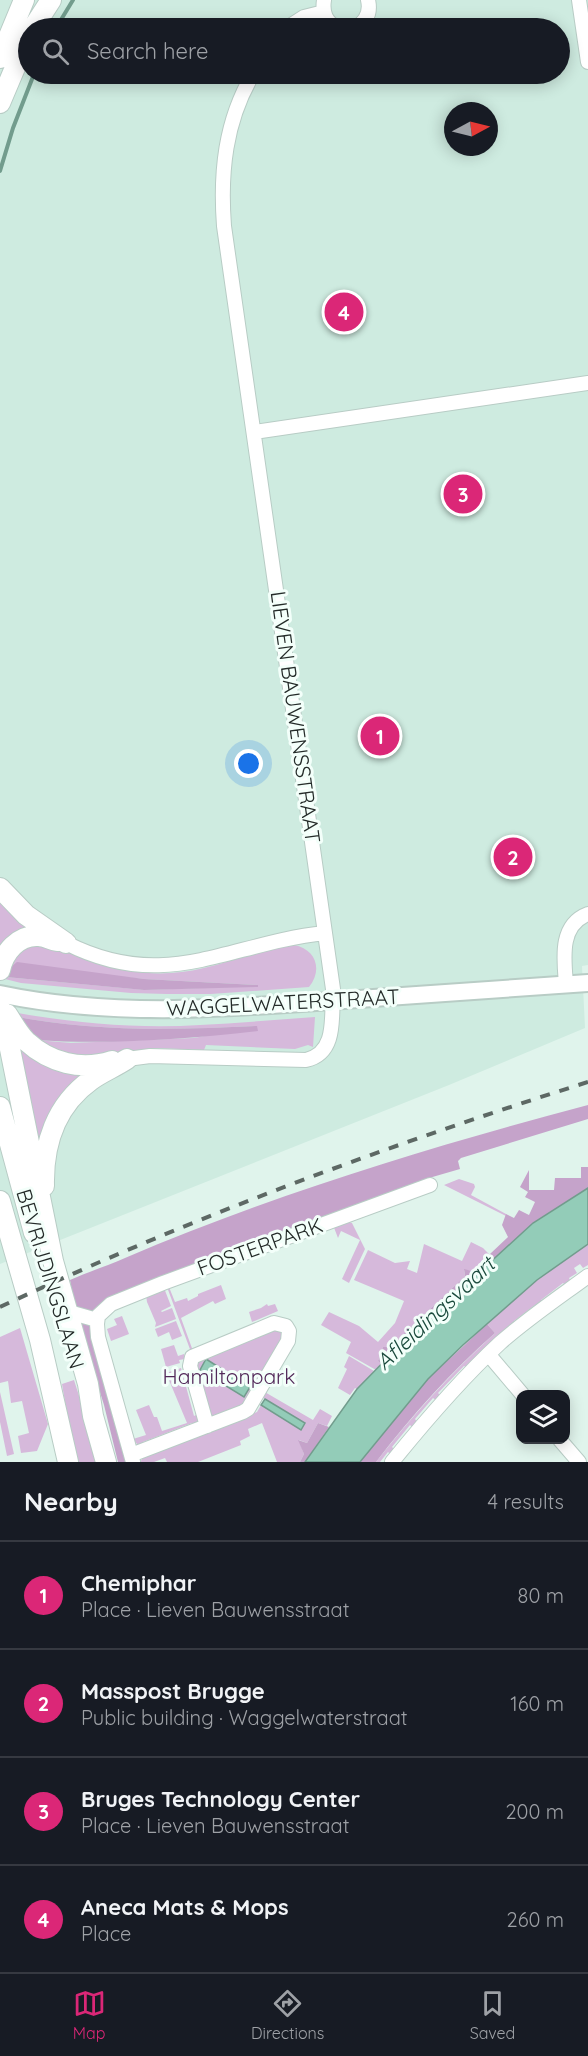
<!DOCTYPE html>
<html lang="en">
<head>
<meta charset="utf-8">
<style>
  body { margin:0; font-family:Quicksand,sans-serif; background:#20242c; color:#f1f3f6 }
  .controls { position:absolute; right:18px; bottom:18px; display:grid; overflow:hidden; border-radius:12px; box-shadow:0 3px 15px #0003 }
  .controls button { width:54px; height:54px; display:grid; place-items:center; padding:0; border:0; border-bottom:2px solid #363941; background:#171b24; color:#f1f3f6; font:30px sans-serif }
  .compass { position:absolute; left:444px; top:102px; width:54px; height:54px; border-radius:50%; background:#171b24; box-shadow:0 3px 15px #0003; rotate:83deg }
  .you { position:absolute; left:249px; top:764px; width:21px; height:21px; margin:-15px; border:4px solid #fff; border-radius:50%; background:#1a73e8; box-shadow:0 0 0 9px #1a73e833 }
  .badge { display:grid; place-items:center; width:39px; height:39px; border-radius:50%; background:#db2777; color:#fff; font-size:20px; font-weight:700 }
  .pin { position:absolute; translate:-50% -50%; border:3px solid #fff; box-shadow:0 2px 6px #0006 }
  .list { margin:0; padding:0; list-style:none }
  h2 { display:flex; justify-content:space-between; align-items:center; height:78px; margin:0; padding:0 24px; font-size:26px }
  h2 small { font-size:20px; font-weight:400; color:#9ea1a6 }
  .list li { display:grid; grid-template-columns:39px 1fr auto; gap:18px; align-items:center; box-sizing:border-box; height:108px; padding:0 24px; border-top:2px solid #363941 }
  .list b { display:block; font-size:22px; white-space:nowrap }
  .list p { margin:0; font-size:20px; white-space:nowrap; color:#9ea1a6 }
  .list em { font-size:20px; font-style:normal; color:#9ea1a6 }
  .icon { flex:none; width:33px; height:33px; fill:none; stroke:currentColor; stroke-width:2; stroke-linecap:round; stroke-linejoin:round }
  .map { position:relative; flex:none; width:588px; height:1462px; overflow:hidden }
  .search { position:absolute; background:#171b24; box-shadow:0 3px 15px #0003; left:18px; right:18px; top:18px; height:66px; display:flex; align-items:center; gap:15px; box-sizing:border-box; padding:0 21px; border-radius:33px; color:#9ea1a6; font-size:22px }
  .sheet { height:510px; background:#171b24 }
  nav { display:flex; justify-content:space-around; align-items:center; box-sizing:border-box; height:84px; border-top:2px solid #363941; background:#171b24; font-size:16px; color:#9ea1a6 }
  nav a { display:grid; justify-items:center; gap:3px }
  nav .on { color:#db2777 }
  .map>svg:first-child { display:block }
  .built { fill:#ceebe0; fill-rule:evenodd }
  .green { fill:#d6b9db }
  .forest { fill:#c5a3ca }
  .water { fill:#93ccb8; stroke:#729c8d; stroke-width:1.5 }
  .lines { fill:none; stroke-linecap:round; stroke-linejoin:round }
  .stream { stroke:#729c8d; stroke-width:4 }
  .minor-casing { stroke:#b8ccc5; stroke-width:16 }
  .major-casing { stroke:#b8ccc5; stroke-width:20 }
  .highway-casing { stroke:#b8ccc5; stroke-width:22 }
  .minor { stroke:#fff; stroke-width:14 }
  .major { stroke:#fff; stroke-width:16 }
  .highway { stroke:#fff; stroke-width:20 }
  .rail { stroke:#5d6864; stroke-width:4; stroke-dasharray:10 10; stroke-linecap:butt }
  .labels { text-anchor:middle; stroke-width:6; stroke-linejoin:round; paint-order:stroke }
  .street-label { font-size:21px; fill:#242b29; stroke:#f3fffa }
  .park-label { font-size:21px; fill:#522859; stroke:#f3fffa }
  .water-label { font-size:22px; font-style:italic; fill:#1a4a3c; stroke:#f3fffa }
</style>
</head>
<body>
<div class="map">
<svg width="588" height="1462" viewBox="0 0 588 1462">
  <rect width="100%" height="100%" fill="#e0f4ec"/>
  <!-- built -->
  <path class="built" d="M0,0H588V965L582,966L585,1028L449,1085L0,1264ZM28,28H560V74H28ZM453,111H489V147H453Z"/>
  <!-- green -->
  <path class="green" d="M0,895L34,927L0,956Z
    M47,943C100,967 146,982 204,968C234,961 264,948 294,945C316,949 323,970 309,987L211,994H167L131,993L21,983L5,979L6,977L145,990L258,986V985L144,979L12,967L6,971L16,949Z
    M12,1012C73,1023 138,1029 200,1025C238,1023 276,1020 315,1017L313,1047L308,1045L295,1049L206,1045L204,1050L155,1048L69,1061L36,1040L71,1043L194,1038L257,1026C175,1030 93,1032 12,1016Z
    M19,1043L88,1070L41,1157Z
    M459,1179L474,1184L475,1187L471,1195L506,1214V1216L444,1185Z
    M345,1221L352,1223L365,1249L349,1283L342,1279L360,1240L341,1231L338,1238L333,1225Z
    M471,1242L483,1248L489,1254L472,1271L464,1270L465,1276L463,1278L394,1343L388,1347H383L378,1361L381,1364L376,1370L346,1353L351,1342L321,1325L329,1312L359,1326L378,1342L395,1323L404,1301L354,1280L368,1250L395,1263L410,1261L407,1269L417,1273L424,1244L462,1261Z
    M588,1244V1265L583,1268L580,1264L574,1268L577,1273L569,1278L571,1282L566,1286L563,1283L541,1300L544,1303L538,1308L535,1305L514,1321L516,1325L511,1330L508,1327L498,1335L500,1338L467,1368L464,1366L438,1393L441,1396L437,1401L433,1398L415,1419L417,1422L413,1428L410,1425L392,1447L395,1450L391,1455L388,1452L380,1462H376C412,1416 451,1373 495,1333L487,1324L537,1280Z
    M221,1285L226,1299L215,1304L213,1301L181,1318L193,1351L191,1352L167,1287H169L175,1302L187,1298L188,1301L198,1296V1294Z
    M164,1288L171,1306L161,1311L162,1312L172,1308L176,1319L155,1327L156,1323L147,1302L146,1295Z
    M267,1304L268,1306L275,1304L278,1311L252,1322L249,1312L261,1308Z
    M122,1316L129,1334L111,1341L107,1329L117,1325L114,1319Z
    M176,1321L182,1336L172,1340L169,1332L158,1337L155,1329Z
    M20,1328L48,1424L37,1451L21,1453L18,1436L29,1433L22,1401L11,1403L8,1381L0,1383V1337Z
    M270,1329L279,1330L283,1336L247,1404L211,1416L208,1414L195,1360Z
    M174,1345L178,1356L184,1354L185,1359L179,1360L180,1363L166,1367L161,1349Z
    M349,1356L374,1371L357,1389L355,1388L350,1395L338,1388L347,1369L344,1367Z
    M181,1368L194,1416L196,1415L195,1411L200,1413L199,1423L194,1426L192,1423L143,1442L144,1445L137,1444L133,1439L146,1435L136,1410L149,1405L154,1417H157L162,1431L187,1423L166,1373Z
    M74,1380L100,1462H75L62,1384Z
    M263,1391L313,1420L320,1409L332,1416L327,1426L318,1423L307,1443L299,1440L304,1454L300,1462H277L262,1423L248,1429L250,1436L240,1441L241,1445L198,1462H167L165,1458L154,1462H140L146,1454L257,1412L261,1405L301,1429L305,1423L260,1396Z
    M0,1392L14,1454L7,1456L0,1422Z"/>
  <!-- forest -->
  <path class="forest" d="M17,962L144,979L258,985V987L144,990L6,977V971Z
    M12,1016C93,1032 175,1030 257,1026L258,1031C185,1039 110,1045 36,1040Z
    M588,1105V1119L461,1158L458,1161L460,1169L429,1178L233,1251L231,1247L226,1248L227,1253L93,1313L75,1311L70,1280C88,1272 107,1266 125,1258C275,1194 430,1147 588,1105Z
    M581,1167H588V1188L533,1223L381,1364L378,1361L383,1347H388L394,1343L463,1278L465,1276L464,1269L472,1271L508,1237L502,1225L506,1214L514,1218L519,1210L529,1215L535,1202L525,1197L528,1192L520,1187L529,1170V1190H554L555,1178H581Z
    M77,1319L90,1322L128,1462H118L104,1405Z
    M487,1324L495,1333C451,1372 412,1415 376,1462H360L428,1379Z
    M318,1423L329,1427L305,1462H300L304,1454L298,1440L307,1443Z"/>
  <!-- water -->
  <path class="water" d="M588,1188V1244L537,1280L463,1345L428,1379L360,1462H305L357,1389L400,1345L533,1223Z
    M206,1359L250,1387L244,1397L200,1370Z
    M265,1399L305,1423L301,1430L261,1405Z"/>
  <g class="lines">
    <!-- stream -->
    <path class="stream" d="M56,28L73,0
      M0,171L13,128L34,74"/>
    <defs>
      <path id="minor" d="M324,0C322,13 326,22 337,28
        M579,0L588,62
        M287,28L304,17L324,12
        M355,28C366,22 371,13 368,0
        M254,432L588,383
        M66,943C166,994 228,943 325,933
        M566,984C564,959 559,925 588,914
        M127,1059L150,1056L306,1060C338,1053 331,1015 333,989L224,226C220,173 225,121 253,74
        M62,1310L97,1320
        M489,1355L522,1394
        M560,1440L579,1462
        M131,1455L243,1412L248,1409L288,1341L289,1331L286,1326L274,1323L192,1357L190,1366L207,1426
        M133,1462L98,1337L97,1324L98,1316L111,1304L163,1283L430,1185
        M392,1462C426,1420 460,1380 500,1343C527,1319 558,1298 588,1276"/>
      <path id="major" d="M0,994C109,1017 220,1009 330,1001C416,995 502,989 588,983"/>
      <path id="highway" d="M33,28L51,0
        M0,58L24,0
        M0,103L28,37
        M0,888L26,915L66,943
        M0,970C4,952 18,935 38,936C45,936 51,940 57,941
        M0,1008L10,1049L53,1261L88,1384L93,1416L106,1462
        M7,1014C13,1023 18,1033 26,1041C50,1063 81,1071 112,1061
        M0,1107L34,1233
        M44,1186C43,1144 56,1105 91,1080C102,1072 115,1067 127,1059
        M0,1201L40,1340L68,1462"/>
    </defs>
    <!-- minor casing -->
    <use href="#minor" class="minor-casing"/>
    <!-- major casing -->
    <use href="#major" class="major-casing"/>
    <!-- highway casing -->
    <use href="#highway" class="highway-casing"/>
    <!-- minor -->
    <use href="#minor" class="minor"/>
    <!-- major -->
    <use href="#major" class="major"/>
    <!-- highway -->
    <use href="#highway" class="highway"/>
    <!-- rail -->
    <path class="rail" d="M0,1307C190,1218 388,1145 588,1082"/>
  </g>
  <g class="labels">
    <!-- street labels -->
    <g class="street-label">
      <text transform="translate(295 717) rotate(82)" y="7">LIEVEN BAUWENSSTRAAT</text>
      <text transform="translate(283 1003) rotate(-3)" y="7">WAGGELWATERSTRAAT</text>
      <text transform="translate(260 1247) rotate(-20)" y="7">FOSTERPARK</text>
      <text transform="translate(50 1279) rotate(73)" y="7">BEVRIJDINGSLAAN</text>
    </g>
    <!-- park labels -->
    <g class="park-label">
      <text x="229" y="1384">Hamiltonpark</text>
    </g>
    <!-- water labels -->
    <g class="water-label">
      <text transform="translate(435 1313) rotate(-43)" y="8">Afleidingsvaart</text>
    </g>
  </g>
</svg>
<div class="controls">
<button><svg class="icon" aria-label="layers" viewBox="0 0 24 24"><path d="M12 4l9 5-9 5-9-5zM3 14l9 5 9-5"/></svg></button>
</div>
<svg class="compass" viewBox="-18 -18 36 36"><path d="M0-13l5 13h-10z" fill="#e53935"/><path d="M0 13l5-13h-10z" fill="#9ea1a6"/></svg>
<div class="you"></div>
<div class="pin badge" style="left:380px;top:736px">1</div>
<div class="pin badge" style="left:513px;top:857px">2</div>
<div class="pin badge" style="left:463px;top:494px">3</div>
<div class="pin badge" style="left:344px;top:312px">4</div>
<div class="search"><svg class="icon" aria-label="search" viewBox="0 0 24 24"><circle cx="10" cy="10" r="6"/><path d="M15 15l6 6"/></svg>Search here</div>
</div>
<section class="sheet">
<h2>Nearby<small>4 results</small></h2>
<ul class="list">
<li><span class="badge">1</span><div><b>Chemiphar</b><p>Place · Lieven Bauwensstraat</p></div><em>80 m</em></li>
<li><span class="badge">2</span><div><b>Masspost Brugge</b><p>Public building · Waggelwaterstraat</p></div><em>160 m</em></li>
<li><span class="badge">3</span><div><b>Bruges Technology Center</b><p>Place · Lieven Bauwensstraat</p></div><em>200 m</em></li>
<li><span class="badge">4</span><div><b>Aneca Mats &amp; Mops</b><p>Place</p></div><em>260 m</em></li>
</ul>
</section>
<nav>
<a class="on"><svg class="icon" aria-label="map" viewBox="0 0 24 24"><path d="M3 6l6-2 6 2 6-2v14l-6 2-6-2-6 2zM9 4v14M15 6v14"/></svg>Map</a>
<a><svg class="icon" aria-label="directions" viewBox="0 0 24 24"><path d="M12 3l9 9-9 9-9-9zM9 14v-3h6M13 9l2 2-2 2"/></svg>Directions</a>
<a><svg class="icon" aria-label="saved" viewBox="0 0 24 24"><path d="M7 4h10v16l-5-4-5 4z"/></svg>Saved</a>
</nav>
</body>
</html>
